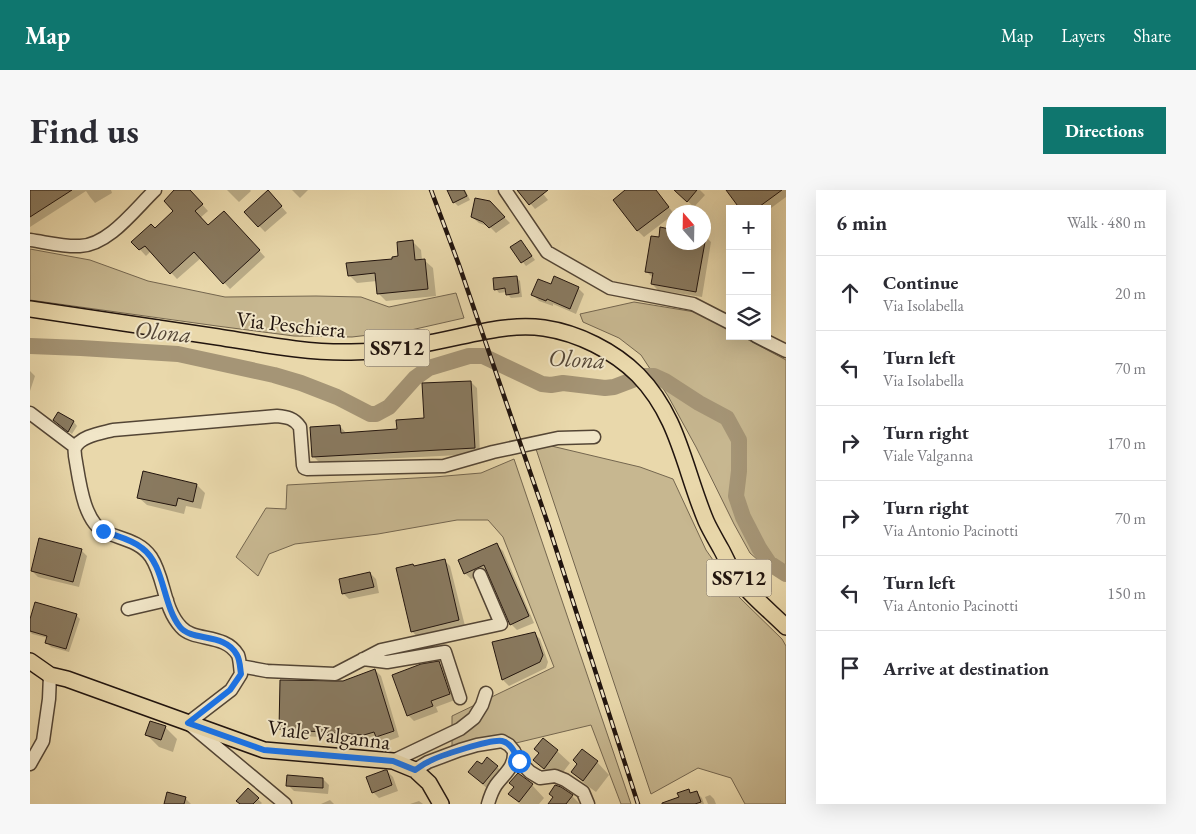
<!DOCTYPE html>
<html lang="en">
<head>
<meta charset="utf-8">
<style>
  body { margin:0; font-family:"EB Garamond",serif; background:#f7f7f7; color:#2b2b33 }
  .controls { position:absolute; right:15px; top:15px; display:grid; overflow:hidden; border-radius:0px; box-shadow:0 5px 20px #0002 }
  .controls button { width:45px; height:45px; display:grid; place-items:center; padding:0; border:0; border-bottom:1px solid #e1e1e2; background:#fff; color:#2b2b33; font:25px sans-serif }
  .compass { position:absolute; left:636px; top:15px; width:45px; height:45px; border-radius:50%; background:#fff; box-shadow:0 5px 20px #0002; rotate:340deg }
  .stop { position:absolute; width:15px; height:15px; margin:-11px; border:4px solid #1a73e8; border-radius:50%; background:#fff }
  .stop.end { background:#1a73e8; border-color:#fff; box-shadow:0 1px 5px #0008 }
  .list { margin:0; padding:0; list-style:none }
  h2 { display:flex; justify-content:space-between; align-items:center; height:65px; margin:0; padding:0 20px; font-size:21px }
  h2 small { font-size:16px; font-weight:400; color:#7c7c81 }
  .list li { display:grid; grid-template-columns:32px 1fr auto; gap:15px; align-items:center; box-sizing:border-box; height:75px; padding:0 20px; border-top:1px solid #e1e1e2 }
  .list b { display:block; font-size:19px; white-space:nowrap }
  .list p { margin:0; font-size:16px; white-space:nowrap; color:#7c7c81 }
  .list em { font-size:16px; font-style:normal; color:#7c7c81 }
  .icon { flex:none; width:28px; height:28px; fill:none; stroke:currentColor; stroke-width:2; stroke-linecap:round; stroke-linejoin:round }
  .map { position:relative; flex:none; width:756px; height:614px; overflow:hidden; border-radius:0px }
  header { display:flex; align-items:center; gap:30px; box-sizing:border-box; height:70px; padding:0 25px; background:#0f766e; color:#fff }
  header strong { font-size:24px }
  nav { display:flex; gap:28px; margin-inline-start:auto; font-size:18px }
  .intro { display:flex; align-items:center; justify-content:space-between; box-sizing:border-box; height:120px; padding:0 30px }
  h1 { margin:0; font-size:35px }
  .button { padding:12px 22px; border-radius:0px; background:#0f766e; color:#fff; font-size:18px; font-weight:700 }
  main { display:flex; gap:30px; padding:0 30px }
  aside { flex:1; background:#fff; border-radius:0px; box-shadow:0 5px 20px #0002 }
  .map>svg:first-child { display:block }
  .green { fill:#c7b790; stroke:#74664f }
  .shadow { fill:#0003 }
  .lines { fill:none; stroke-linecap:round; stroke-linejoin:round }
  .river { stroke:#a59576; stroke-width:16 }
  .building { fill:#897a60; stroke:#21140e }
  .minor-casing { stroke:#534535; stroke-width:15 }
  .major-casing { stroke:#21140e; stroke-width:18 }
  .minor { stroke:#f1e6c8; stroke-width:12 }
  .major { stroke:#e9d8ab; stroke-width:15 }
  .rail-casing { stroke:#21140e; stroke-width:4.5 }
  .rail { stroke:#f1e6c8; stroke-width:2.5; stroke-dasharray:8; stroke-linecap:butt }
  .route { stroke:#1a73e8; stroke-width:6 }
  .labels { text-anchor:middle; stroke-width:4; stroke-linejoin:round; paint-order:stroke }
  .shield { fill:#f1e6c8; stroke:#5f5346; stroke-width:1 }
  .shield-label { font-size:21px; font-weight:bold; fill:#21140e }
  .street-label { font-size:22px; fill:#21140e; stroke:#f1e6c8 }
  .water-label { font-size:24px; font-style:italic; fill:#564838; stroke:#f1e6c8 }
</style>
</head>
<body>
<header>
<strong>Map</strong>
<nav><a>Map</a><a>Layers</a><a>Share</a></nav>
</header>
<div class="intro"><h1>Find us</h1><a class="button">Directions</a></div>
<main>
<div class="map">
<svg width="756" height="614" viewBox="0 0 756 614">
  <rect width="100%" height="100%" fill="#e9d8ab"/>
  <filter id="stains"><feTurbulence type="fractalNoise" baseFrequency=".004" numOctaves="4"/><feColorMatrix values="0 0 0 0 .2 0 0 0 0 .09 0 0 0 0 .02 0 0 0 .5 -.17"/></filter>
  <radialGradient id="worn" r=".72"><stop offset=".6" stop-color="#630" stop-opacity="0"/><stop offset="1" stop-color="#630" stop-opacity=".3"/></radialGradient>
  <!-- green -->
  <path class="green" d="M0,59L60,70L118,91L195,107L286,106L331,107L359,117L426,103L434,128L381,140L322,147L264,146L187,136L0,110Z
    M604,112L665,122L700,140V146H711L756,170V390L746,386L720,363L704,334L666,257L638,206L611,165L589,148L553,132L550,124Z
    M513,254L610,277L643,289L676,360L709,407L752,449L756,456V614H715L701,588L668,578L621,604L505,256Z
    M484,269L601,614H591L561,535L461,559L422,557V526L524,477L473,347L458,330H427L348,344L265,354L239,364L228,386L206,367L236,318L256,319L257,295L404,287L451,283Z"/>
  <!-- shadow -->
  <path class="shadow" d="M2,0H81L82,3L65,13L60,7L56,1L0,37V1Z
    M146,0H159L178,21L170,28L178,36L200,28L235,67L200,99L171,68L147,89L121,61L116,66L103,52L125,39L145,21Z
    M197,0H220L221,1L209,12Z
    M262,0H278L270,8Z
    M419,0H435L440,10L428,16L424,12Z
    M489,0H510L518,10L505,19Z
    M597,0H626L644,24L614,47L608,41L584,10Z
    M645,0H670L675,5L664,17Z
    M698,0H756V7L737,21V19H712Z
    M244,8L257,23L235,42L216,22Z
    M460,13L480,33L466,43L460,37L449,33L442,27Z
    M674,46H675L681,52L672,107L628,100L622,94L623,88L617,82L644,52H674Z
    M491,51L505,70L496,76L482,58Z
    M383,52L391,60L392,70H394L403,78L406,106L356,111L348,103L347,91L327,93L319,85L369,67Z
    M486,87L490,91L492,107L481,108L477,104V102L469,103L466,99Z
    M521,96L548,98L554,104L546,124L523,114V116L509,111L503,105Z
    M0,181L5,186L0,201Z
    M441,192L447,198L450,264L289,272L283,266L310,236L316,243L368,241L395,229Z
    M28,224L44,232L47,236L42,244L29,234Z
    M167,295L175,303L171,319L156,316L154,324L117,315L108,307Z
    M467,355L473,361L504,433L487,440L481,434L458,381L441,389L435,383Z
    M51,360L57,366L49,397L8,387L2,381Z
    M414,370L420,376L435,436L388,448L382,441L385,377Z
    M340,383L346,389L349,403L319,409L313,403Z
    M46,425L50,429L39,462L21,457L17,453L18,448L2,444L0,442V434Z
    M504,443L510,449L518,472L516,478L479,496L473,490L464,453Z
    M409,473L415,479L425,510L406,517L408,522L384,531L378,525Z
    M345,480L351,486L369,547L353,553L349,548L340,550L256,545L250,539L313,493Z
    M135,537L147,549L143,562L129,557L117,545Z
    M513,550L527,561L540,573L527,590L517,582L505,570L510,563Z
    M567,572L579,585L566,602L555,594L543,582Z
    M452,576L467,577L480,589L466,606L452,594L440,582Z
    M357,581L363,587L368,601L349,608L343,602Z
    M293,589L299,595L298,604L264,601L258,595Z
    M502,595L514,608L509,614H490L480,604Z
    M531,598L542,606L550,614H519Z
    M218,600L232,613L231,614H211L208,611Z
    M658,600L662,604L666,602L672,608L674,614H645L643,610L650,608Z
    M138,604L155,608L161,614H136Z
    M680,605L684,609L686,614H678L675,607Z
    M300,610L304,614H291Z
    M389,611L393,614H380Z"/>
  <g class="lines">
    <!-- river -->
    <path class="river" d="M0,156L51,158L148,164L244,185L271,193L307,207L340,224H346L359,217L385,188L399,178L439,166H453L512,194L521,195L533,193L575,198L584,197L613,186H624L635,191L669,213L697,228L709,250V281L706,306L713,327L729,358L739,373L756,384"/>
  </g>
  <!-- building -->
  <path class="building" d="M0,0H42L0,27Z
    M144,0H160L173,14L165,21L178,35L194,21L230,60L193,94L164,62L140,84L115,56L109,60L101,52L121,34L125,38L143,21L134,11Z
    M238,0L252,16L228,37L214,22Z
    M417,0H434L437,6L423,13Z
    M487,0H518L499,15Z
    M595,0H626L639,17L607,41L583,10Z
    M644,0H667L657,12Z
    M696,0H752L726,19H710Z
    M445,8L460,11L475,27L459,38L453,32L441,27Z
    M630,37L644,40V52H675L666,102L621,94L623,83L615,82L621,46L629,47Z
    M383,50L385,70L395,69L398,99L347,104L345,83L318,86L316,73L362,69V67L368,66L367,52Z
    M491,50L502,66L491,73L480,57Z
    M487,86L489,103L476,105L475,98L464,100L463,88Z
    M524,86L549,97L540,119L517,109L516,111L501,105L508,89L521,94Z
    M441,191L445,258L282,267L280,237L310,235L311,243L367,239L366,230L394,228L392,193Z
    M28,222L44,231L38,242L23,230Z
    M113,281L167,294L163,312L148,308L146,316L107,308Z
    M9,348L52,359L43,392L1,381Z
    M467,353L499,426L480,435L454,375L434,384L428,370Z
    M415,369L429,430L381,442L366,378L383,374L384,376Z
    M340,382L344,397L312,404L309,389Z
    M5,412L47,424L36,459L15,453L17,446L0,441V429Z
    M505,442L513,465L510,472L472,490L462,452Z
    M409,471L420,504L401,511L403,516L377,526L362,485L391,474Z
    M345,479L364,541L346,547L344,542L334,545L249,539L250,490L313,491Z
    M120,531L136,536L131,550L115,545Z
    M513,548L528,560L514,579L503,570L509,563L504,559Z
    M552,559L568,571L553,591L541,582L547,574L543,570Z
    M457,567L468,576L453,594L438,582L447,571L452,574Z
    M355,580H357L362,595L342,603L336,587Z
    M488,583L503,594L489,612L478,604L484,597L479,593Z
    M257,585L293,588V598L256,596Z
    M525,595L531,597L543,605L536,614H518L523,607L519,604Z
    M218,598L229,608L223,614H210L206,611Z
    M659,599L660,603L667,601L671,612L665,614H632V613L649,607L647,603Z
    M137,602L156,607L154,614H134Z"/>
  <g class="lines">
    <defs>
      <path id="minor" d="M475,0L517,62L580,98L663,114L700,133
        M0,50C15,52 34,57 50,56C79,55 105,19 125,0
        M726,146L756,161
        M0,223L45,257
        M98,419L137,410
        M333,469L357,472L415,462L430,508
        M210,476L237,481L305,484L351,460L471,434L450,385
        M363,571L430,539L444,528L452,515L456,503
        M0,574L13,551L19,509L20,485
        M385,580L398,572L430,560L447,555L472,551L479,555L484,561L489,571L500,582L510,588L525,586L535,590L553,602L558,614
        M255,614L158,533L201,500L211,484C210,478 210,470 208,465C195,443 164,452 151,437C133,418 135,388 121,367C110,351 91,349 75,342C53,332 49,288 45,266C45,263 44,260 45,258C50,246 72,243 83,240L247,226C257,227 264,228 270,237L273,275L274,278L277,279L414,276L463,262L528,248L564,247
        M458,614C460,607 462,601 466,595C475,583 485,577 484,561"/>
      <path id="major" d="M0,119C63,128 125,138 188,147C232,154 277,163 321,162C349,162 377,158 404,152C441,145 476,133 514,138C548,143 584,161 608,185C649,227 654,279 676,331C680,340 686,350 691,359C695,366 698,374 702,380C716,402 738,419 756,437
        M0,471L20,485L37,489L234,560L363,571L385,580L399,593L411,614"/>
    </defs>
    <!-- minor casing -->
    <use href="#minor" class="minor-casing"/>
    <!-- major casing -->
    <use href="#major" class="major-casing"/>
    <!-- minor -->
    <use href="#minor" class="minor"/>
    <!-- major -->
    <use href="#major" class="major"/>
    <defs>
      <path id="rail" d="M401,0L429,75L519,337L608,614"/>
    </defs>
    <!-- rail casing -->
    <use href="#rail" class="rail-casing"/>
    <!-- rail -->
    <use href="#rail" class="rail"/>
  </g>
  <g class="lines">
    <!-- route -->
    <path class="route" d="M73,341C85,346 101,349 112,358C135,375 132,414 150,437C162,452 195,442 207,465C210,470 210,478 211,484L200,500L158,533L234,560L363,571L385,580C389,578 393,574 398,572C408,566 461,549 472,551C481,553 485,563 489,571"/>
  </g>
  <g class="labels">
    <!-- shield labels -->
    <g class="shield">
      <rect x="334.5" y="139.5" width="65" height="37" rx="4"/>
      <rect x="676.5" y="369.5" width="65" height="37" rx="4"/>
    </g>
    <g class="shield-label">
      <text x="367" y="165">SS712</text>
      <text x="709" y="395">SS712</text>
    </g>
    <!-- street labels -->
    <g class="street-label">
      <text transform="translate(261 134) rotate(6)" y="8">Via Peschiera</text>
      <text transform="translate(299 544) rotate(7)" y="8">Viale Valganna</text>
    </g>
    <!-- water labels -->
    <g class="water-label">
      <text transform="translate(133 142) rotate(5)" y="8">Olona</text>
      <text transform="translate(547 169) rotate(3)" y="8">Olona</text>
    </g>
  </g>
  <rect width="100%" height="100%" filter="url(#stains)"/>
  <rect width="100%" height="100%" fill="url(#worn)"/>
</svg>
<div class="controls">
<button>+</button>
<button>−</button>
<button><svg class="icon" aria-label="layers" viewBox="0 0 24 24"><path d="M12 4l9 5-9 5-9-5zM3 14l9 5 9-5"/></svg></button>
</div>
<svg class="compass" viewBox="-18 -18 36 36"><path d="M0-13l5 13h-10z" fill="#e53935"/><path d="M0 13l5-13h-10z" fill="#7c7c81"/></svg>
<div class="stop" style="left:489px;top:571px"></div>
<div class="stop end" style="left:73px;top:341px"></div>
</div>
<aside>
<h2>6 min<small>Walk · 480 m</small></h2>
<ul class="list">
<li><svg class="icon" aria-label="ahead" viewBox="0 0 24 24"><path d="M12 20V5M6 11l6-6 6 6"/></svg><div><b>Continue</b><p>Via Isolabella</p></div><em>20 m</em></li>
<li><svg class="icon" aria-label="left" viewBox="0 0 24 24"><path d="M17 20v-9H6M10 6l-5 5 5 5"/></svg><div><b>Turn left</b><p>Via Isolabella</p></div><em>70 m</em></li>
<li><svg class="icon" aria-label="right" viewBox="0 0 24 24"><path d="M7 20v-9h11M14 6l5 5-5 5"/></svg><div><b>Turn right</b><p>Viale Valganna</p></div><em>170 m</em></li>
<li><svg class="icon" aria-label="right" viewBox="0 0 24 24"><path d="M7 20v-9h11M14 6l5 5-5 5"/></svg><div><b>Turn right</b><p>Via Antonio Pacinotti</p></div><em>70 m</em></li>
<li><svg class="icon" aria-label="left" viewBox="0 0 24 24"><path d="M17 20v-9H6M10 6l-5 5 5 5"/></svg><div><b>Turn left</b><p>Via Antonio Pacinotti</p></div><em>150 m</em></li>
<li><svg class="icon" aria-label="arrive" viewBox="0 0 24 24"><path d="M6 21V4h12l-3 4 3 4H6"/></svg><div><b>Arrive at destination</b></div></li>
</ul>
</aside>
</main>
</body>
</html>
